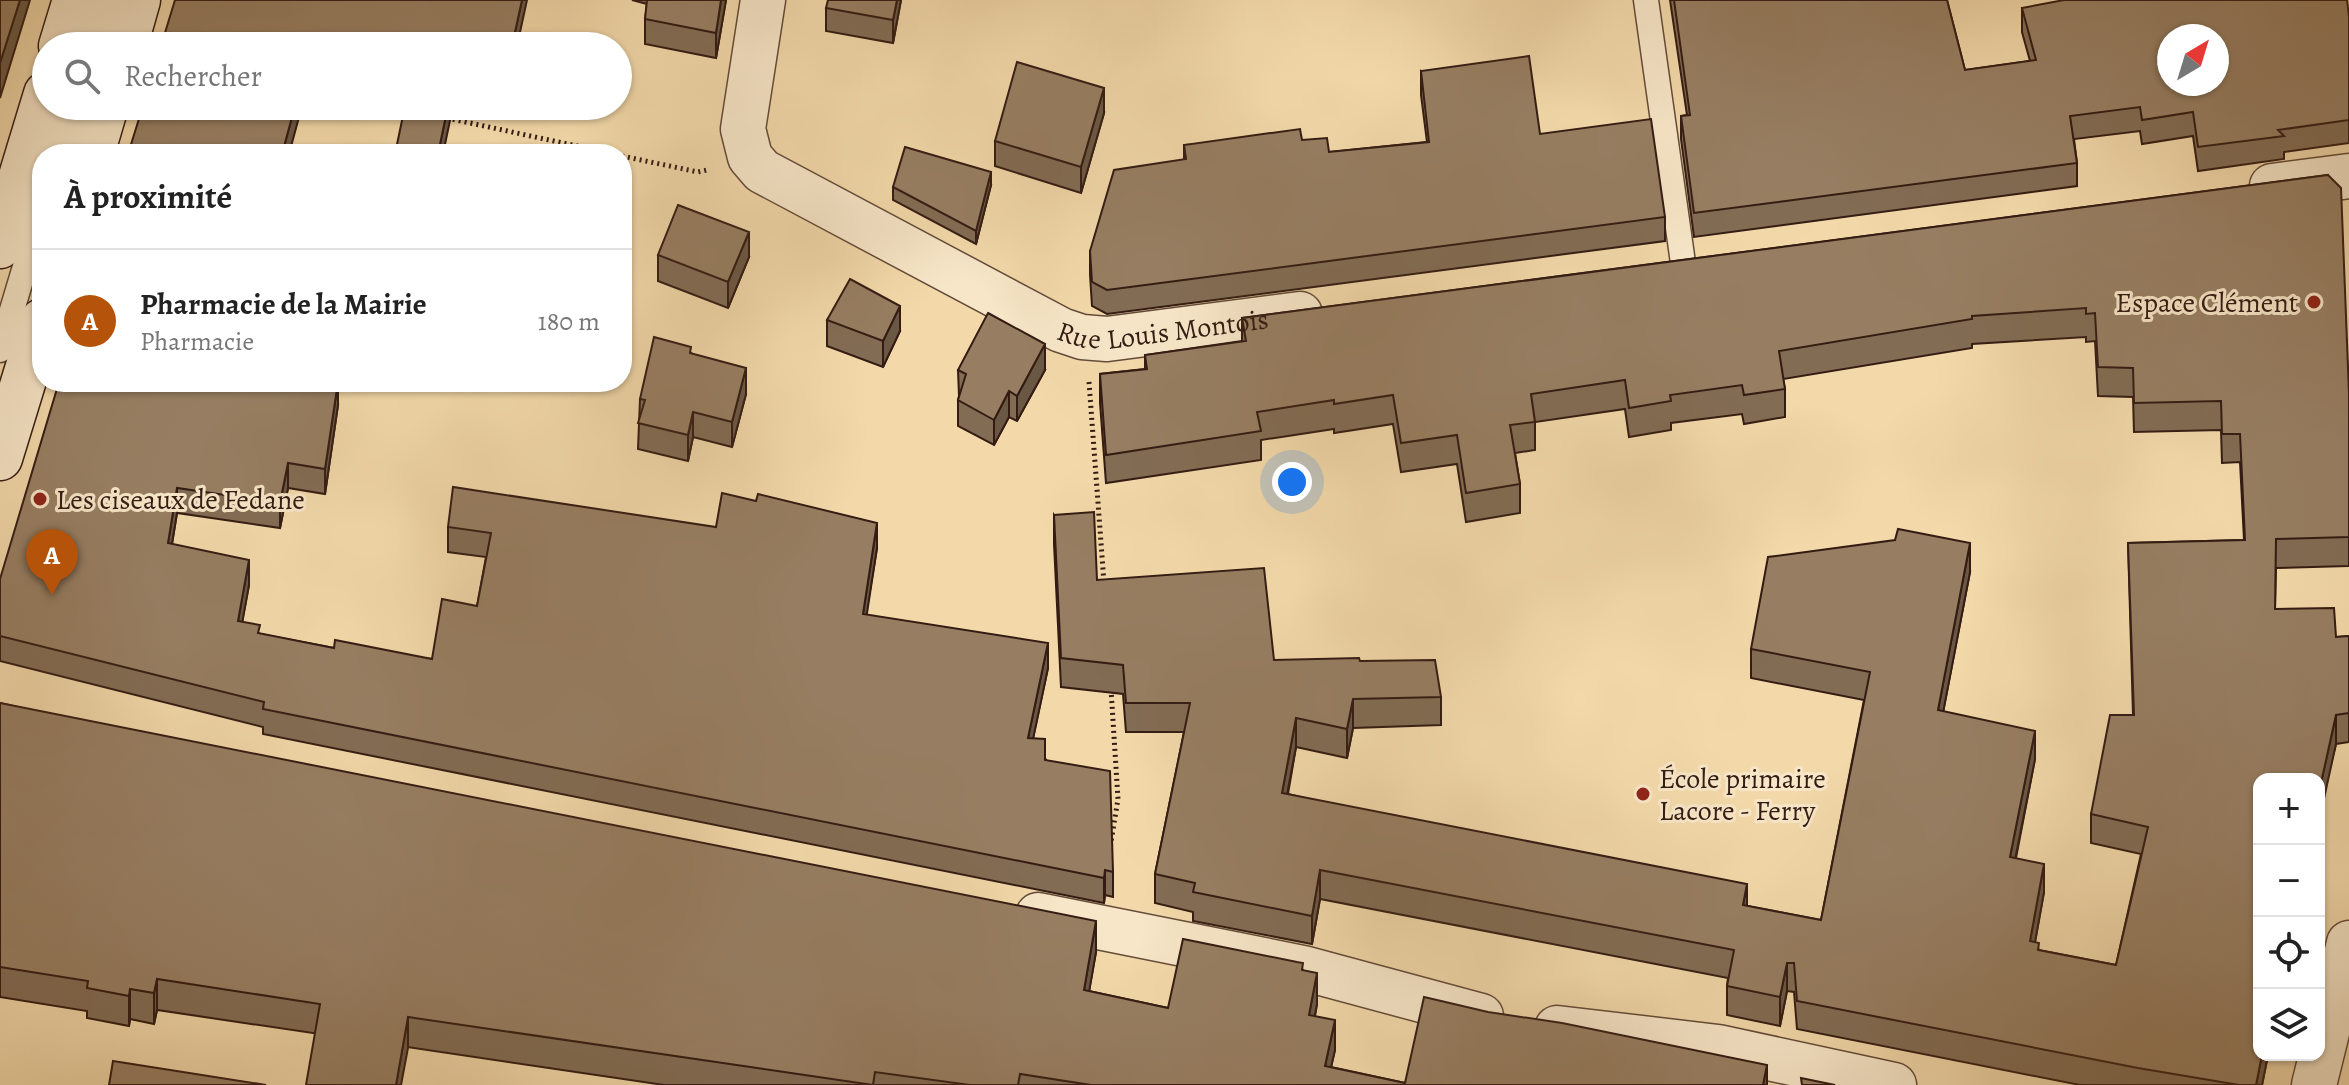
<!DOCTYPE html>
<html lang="fr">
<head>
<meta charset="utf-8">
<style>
  body { margin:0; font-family:Alegreya,serif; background:#f6f6f6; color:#222 }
  .controls { position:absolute; right:24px; bottom:24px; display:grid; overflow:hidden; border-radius:16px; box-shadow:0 2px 6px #0004 }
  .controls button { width:72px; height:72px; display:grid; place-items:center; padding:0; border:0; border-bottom:2px solid #e0e0e0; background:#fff; color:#222; font:40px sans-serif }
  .compass { position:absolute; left:2157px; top:24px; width:72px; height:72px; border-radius:50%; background:#fff; box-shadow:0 2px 6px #0004; rotate:38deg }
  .you { position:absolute; left:1292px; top:482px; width:28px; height:28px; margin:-20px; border:6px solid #fff; border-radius:50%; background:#1a73e8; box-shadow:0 0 0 12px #1a73e833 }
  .badge { display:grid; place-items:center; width:52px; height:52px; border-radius:50%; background:#b45309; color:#fff; font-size:26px; font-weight:700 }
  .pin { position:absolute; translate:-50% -66px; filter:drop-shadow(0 2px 4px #0008) }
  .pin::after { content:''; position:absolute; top:42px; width:28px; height:24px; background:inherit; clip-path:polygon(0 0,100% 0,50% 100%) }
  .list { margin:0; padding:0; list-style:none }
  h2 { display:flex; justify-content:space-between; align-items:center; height:104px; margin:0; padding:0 32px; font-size:34px }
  h2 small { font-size:26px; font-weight:400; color:#767676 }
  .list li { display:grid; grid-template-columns:52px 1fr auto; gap:24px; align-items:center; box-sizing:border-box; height:144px; padding:0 32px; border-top:2px solid #e0e0e0 }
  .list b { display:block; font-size:30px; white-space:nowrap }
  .list p { margin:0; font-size:26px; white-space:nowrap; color:#767676 }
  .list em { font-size:26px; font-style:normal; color:#767676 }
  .icon { flex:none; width:44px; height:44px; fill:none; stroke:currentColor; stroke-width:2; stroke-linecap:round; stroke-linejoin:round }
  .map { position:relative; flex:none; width:2349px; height:1085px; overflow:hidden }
  .search { position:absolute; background:#fff; box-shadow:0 2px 6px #0004; left:32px; top:32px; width:600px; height:88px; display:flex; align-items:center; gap:20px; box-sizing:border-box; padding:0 28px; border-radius:44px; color:#767676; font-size:30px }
  .panel { position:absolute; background:#fff; box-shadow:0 2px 6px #0004; left:32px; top:144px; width:600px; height:248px; border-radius:32px }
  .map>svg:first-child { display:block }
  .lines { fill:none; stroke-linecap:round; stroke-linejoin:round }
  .lane-casing { stroke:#644b39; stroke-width:27 }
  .street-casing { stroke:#644b39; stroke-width:47 }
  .secondary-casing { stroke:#341c13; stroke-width:47 }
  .path { stroke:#341c13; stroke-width:5; stroke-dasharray:2 4; stroke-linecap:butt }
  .lane { stroke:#f7e6c8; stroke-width:24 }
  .street { stroke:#f7e6c8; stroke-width:44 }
  .secondary { stroke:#f7e6c8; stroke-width:44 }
  .wall { fill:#826c54; stroke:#341c13; stroke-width:2 }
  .shaded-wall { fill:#6a5845; stroke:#341c13; stroke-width:2 }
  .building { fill:#977e62; stroke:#341c13; stroke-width:2; fill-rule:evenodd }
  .poi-dot { fill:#8f2418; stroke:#f7e6c8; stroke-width:3 }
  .labels { text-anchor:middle; stroke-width:6; stroke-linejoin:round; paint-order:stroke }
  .poi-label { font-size:28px; fill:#341c13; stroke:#f7e6c8; text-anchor:start }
  .street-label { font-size:28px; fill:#341c13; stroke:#f7e6c8 }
</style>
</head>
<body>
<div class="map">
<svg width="2349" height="1085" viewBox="0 0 2349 1085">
  <rect width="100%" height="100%" fill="#f3d9aa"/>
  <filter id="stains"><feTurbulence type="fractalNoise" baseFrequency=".0025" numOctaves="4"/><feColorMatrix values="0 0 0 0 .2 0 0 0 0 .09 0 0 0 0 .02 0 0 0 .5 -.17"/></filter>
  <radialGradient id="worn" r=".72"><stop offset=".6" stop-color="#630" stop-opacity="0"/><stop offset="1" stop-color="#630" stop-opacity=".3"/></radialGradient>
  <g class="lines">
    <defs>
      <path id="lane" d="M1646,0L1683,263
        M91,46L105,0
        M59,154L73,106
        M0,350L42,210"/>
      <g id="street">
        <path id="s1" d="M763,0L743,129L750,157L762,171L1061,330L1082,337L1107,339L1300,314"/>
        <path d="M2272,186L2349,176"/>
        <path d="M1038,915L1303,968L1481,1016"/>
        <path d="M1557,1028L1718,1047L1894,1085"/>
        <path d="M2314,1085L2349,943"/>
      </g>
      <path id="secondary" d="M61,46L75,0
        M125,46L138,0
        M92,154L106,106
        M0,246L46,94
        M0,458L42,321"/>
    </defs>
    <!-- lane casing -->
    <use href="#lane" class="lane-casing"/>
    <!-- street casing -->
    <use href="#street" class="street-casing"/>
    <!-- secondary casing -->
    <use href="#secondary" class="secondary-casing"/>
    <!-- path -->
    <path class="path" d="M390,106L410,110
      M447,118L614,154
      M622,156L698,172L707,170
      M1089,382L1104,583
      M1111,689L1118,799L1111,842"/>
    <!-- lane -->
    <use href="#lane" class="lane"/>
    <!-- street -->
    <use href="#street" class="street"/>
    <!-- secondary -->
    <use href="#secondary" class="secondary"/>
  </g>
  <!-- wall -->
  <path class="wall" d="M632,0H726L716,58L645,44V19L647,4Z
    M901,0L893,43L826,31V8Z
    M1670,0H1947L1965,70L2030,61L2022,32V8L2349,17V143L2284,152V159L2198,171L2193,136L2142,144L2140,131L2074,139L2077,163V186L1694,237L1681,139V116L1687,115Z
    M1421,71L1540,134L1665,217V241L1107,314L1092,306L1090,275V251L1184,160V145L1302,140L1329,152L1427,142L1421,95Z
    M1104,113L1081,193L995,166V141Z
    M2328,175L2349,393V566L2276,568L2275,609L2336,637L2349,636V742L2336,744L2259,1055H2268L2262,1085H2080L1797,1029L1794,992L1787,991L1780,1026L1727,1015V986L1728,978L1320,899L1312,944L1193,921V912L1155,903V874L1184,732H1126L1123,694L1061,687L1054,544V515L1097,580L1274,660L1360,661L1441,697V725L1353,728L1347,758L1296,747L1288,794L1747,906L1821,920L1864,700L1751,678V649L1970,572L1943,712L2035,759L2016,858L2044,892L2035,942L2039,950L2116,965L2141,854L2091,843V814L2133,715L2128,543L2244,540L2240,462L2222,463L2221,430L2134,432L2133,397L2098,396L2095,341L2086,342V337L1972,344V348L1783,379L1785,389V417L1744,424L1742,414L1671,423V430L1629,437L1625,409L1535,422V450L1515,453L1520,484V513L1466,522L1457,464L1401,472L1393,424L1334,433V429L1261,440V460L1106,483L1100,403V374L1145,369V355L1242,341V318Z
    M991,185L976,244L893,200V187Z
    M658,255L749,257L728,308L658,281Z
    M827,320L900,331L883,367L827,346Z
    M691,353L746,394L732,447L693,437L688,461L638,449L640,399Z
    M958,370H1045L1017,421L1009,417L994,445L958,426V400L959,396Z
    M338,405L325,494L288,488L280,528L177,513L172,544L249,585L242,622L260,634L334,648L432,659L477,606L486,557L448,552V527H716L877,548L866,615L1048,668L1033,738L1113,872V897L1105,895L1104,903L263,734V727L0,661V579Z
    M0,703L1096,952L1089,991L1168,1008L1303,970L1317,1004L1315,1016L1335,1050L1331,1067L1405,1083L1767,1085H664L157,1010L154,1024L130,1019L129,1026L87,1018V1011L0,997Z"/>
  <!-- shaded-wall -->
  <path class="shaded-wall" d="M20,0H30L0,98V63Z
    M522,0H527L517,46H512Z
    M721,0H726L716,58V33Z
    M897,0H901L893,43V20Z
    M1104,88V113L1081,193V167Z
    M295,106H302L289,154H282Z
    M448,106H453L443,154H438Z
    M991,172V185L976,244V231Z
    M749,232V257L728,308V282Z
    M900,306V331L883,367V341Z
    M1045,344V370L1017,421V396Z
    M746,368V394L732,447V422Z
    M338,382V405L325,494V469Z
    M1009,391V417L994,445V420Z
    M693,412V437L688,461V435Z
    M288,463V488L280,528V503Z
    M177,488V513L168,568V543Z
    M877,523V548L863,639V614Z
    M1970,543V572L1938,739V710Z
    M249,560V585L238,646V621Z
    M1048,643V668L1028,763V738Z
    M1353,699V728L1347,758V729Z
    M2336,715V744L2319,821V792Z
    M1296,718V747L1282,821V793Z
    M2035,731V759L2010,885V857Z
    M2044,864V892L2030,970V941Z
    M1105,870V895L1104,903V878Z
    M1320,870V899L1312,944V916Z
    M1747,884V913L1743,905Z
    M1096,921V952L1084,1021V990Z
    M1787,963V991L1780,1026V997Z
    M1317,973V1004L1309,1045V1015Z
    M157,979V1010L154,1024V993Z
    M130,989V1019L129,1026V996Z
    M408,1017V1048L401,1085H396Z
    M1335,1020V1050L1327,1085L1325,1066Z
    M2262,1055H2268L2262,1085H2256Z
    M1767,1065V1085H1763Z"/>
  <!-- building -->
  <path class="building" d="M0,0H20L0,63Z
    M175,0H522L512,46H161Z
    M647,0H721L716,33L645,19Z
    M828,0H897L893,20L826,8Z
    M1674,0H1947L1965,70L2036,60L2022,8L2064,0H2347L2349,17V120L2278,130L2284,136L2198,147L2193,112L2142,120L2140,107L2070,116L2077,163L1694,213L1681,116L1690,115ZM2169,36H2217V84H2169Z
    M1529,56L1540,134L1651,119L1665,217L1107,290L1092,282L1090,251L1114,170L1186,159L1184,145L1300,129L1302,140L1327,138L1329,152L1429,142L1421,71Z
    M1017,62L1104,88L1081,167L995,141Z
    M143,106H295L282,154H128Z
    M405,106H448L438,154H395Z
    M905,147L991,172L976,231L893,187Z
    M2328,175L2341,188L2349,393V537L2276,539L2275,609L2334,608L2336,637L2349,636V713L2336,715L2319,792V779H2259V1055H2262L2256,1085H2239L2138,1068L1797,1001L1794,963H1787L1780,997L1727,986L1734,950L1320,870L1312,916L1193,892L1195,883L1155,874L1190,703H1126L1123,665L1061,658L1054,515L1094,512L1097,580L1264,568L1274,660L1359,658L1360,661L1435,660L1441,697L1353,699L1347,729L1296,718L1282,793L1747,884L1743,905L1821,920L1870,672L1751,649L1768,557L1895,540L1898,529L1970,543L1938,710L2035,731L2010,857L2044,864L2030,941L2039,943L2038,950L2116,965L2148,827L2091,814L2110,715H2134L2128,543L2245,540L2240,434H2222L2221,401L2134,403L2133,368L2098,367L2095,313L2086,314V308L1972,316V319L1779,351L1785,389L1744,395L1742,385L1670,395L1671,401L1629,408L1625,380L1531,394L1535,422L1510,425L1520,484L1466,493L1457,435L1401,443L1393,395L1334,404V400L1257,412L1261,431L1106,455L1100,374L1147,369L1145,355L1246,341L1242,318Z
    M678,205L749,232L728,282L658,255Z
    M850,279L900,306L883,341L827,320Z
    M988,313L1045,344L1017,396L1009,391L994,420L958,400L966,374L958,370Z
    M654,337L691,347L690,353L746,368L732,422L693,412L688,435L638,423L645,400L640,399Z
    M59,382H338L325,469L288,463L280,503L177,488L168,543L249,560L238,621L260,625L258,633L334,648L335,640L432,659L442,599L477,606L491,533L448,527L453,487L716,527L722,493L756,501L758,494L877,523L863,614L1048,643L1028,738L1045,739V760L1110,771L1113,872L1105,870L1104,878L263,709L264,702L0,636V579Z
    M0,703L1096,921L1084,990L1168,1008L1183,939L1297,962L1303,963L1302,970L1317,973L1309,1015L1335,1020L1325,1066L1405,1083L1424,997L1488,1012L1562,1023L1767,1065L1763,1085H1091L1020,1074L1018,1085H970L875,1072L873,1085L408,1017L396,1085H306L320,1004L157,979L154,993L130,989L129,996L87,988L88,981L0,967Z
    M113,1061L266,1085H109Z
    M1801,1078L1835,1085H1802Z"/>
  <!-- markers -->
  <g class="poi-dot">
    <circle cx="2314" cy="302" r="8"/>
    <circle cx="40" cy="499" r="8"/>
    <circle cx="1643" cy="794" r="8"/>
  </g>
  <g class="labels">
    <!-- poi labels -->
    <g class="poi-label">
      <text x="2298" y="312" text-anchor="end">Espace Clément</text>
      <text x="56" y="509">Les ciseaux de Fedane</text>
      <text x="1659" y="788">École primaire<tspan x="1659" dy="32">Lacore - Ferry</tspan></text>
    </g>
    <!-- street labels -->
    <g class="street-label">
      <text dy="10" stroke="none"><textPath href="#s1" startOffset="620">Rue Louis Montois</textPath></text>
    </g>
  </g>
  <rect width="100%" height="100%" filter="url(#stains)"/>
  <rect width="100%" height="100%" fill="url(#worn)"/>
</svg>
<div class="controls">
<button>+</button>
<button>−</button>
<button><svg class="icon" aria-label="locate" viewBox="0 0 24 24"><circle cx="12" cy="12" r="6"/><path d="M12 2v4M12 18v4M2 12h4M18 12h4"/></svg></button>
<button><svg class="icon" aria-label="layers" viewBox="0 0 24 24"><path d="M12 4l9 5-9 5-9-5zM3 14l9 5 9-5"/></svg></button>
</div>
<svg class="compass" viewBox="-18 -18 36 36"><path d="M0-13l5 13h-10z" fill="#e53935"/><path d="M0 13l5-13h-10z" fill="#767676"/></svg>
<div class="you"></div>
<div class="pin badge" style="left:52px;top:595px">A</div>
<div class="search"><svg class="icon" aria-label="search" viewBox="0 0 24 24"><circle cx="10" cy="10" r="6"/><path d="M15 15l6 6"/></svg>Rechercher</div>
<section class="panel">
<h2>À proximité<small></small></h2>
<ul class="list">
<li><span class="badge">A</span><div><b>Pharmacie de la Mairie</b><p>Pharmacie</p></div><em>180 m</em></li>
</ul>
</section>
</div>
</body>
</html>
